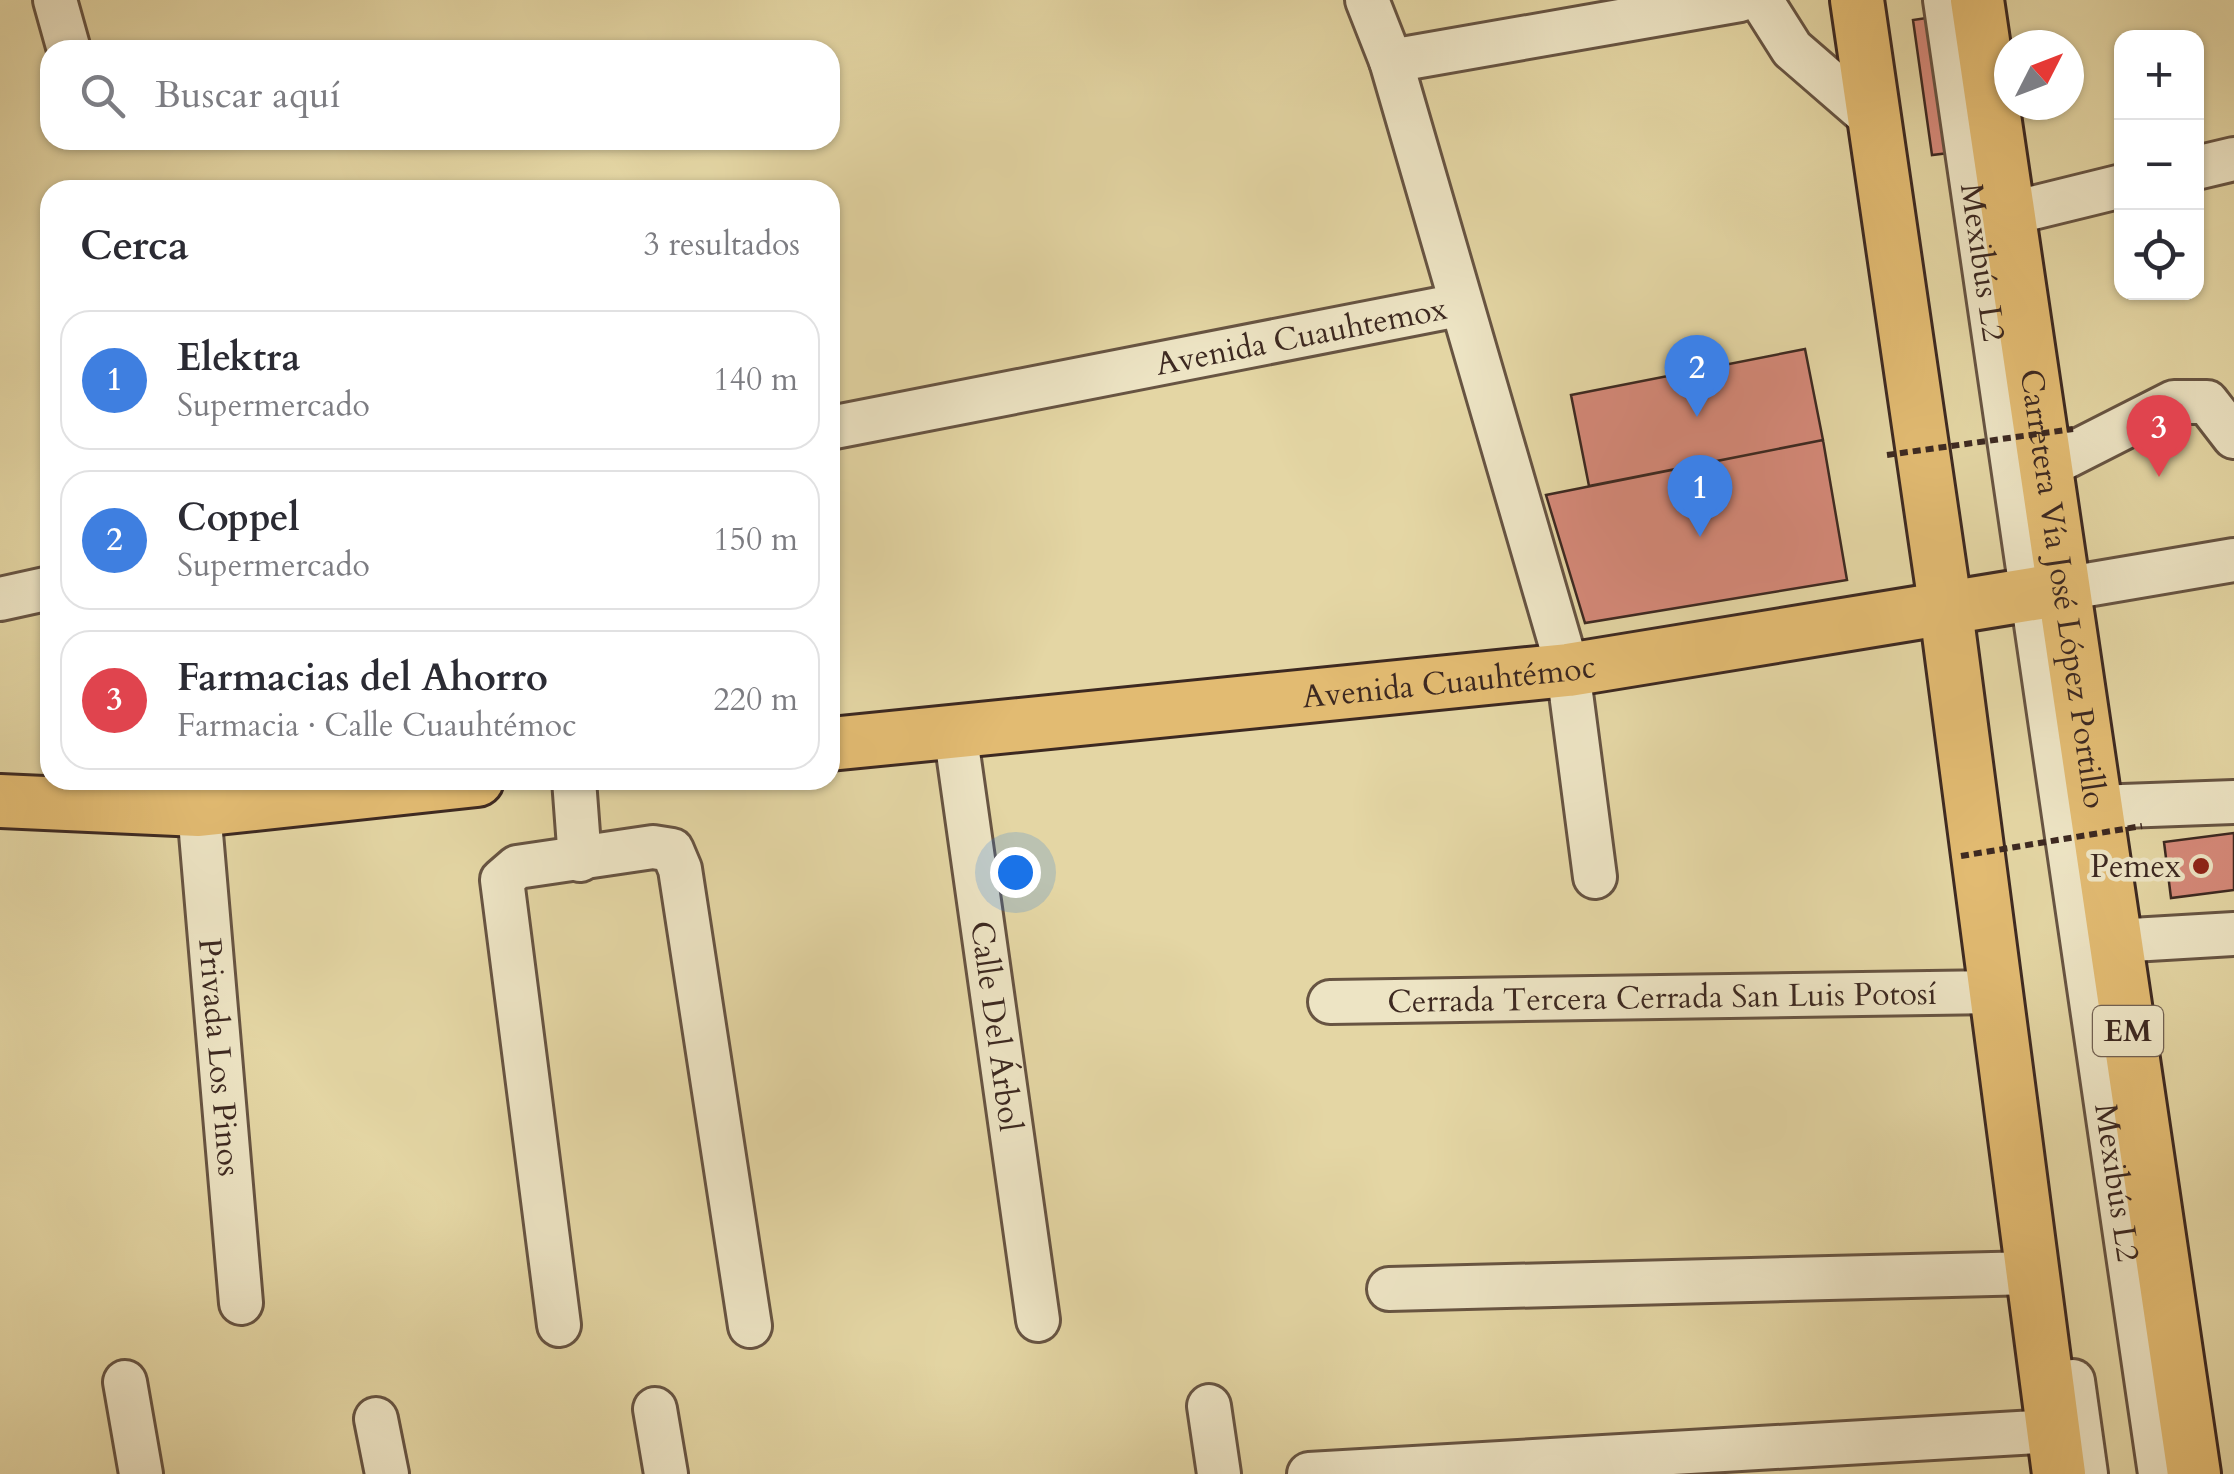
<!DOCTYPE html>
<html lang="es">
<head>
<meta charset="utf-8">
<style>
  body { margin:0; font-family:Cardo,serif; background:#f2f2f3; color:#2b2b33 }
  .controls { position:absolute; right:30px; top:30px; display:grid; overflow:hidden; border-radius:20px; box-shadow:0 2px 8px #0004 }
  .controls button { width:90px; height:90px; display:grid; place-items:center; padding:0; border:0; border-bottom:2px solid #e1e1e2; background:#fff; color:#2b2b33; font:50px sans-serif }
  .compass { position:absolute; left:1994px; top:30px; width:90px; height:90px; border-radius:50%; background:#fff; box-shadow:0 2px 8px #0004; rotate:48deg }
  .you { position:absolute; left:1015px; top:872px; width:35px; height:35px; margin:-25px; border:8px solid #fff; border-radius:50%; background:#1a73e8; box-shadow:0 0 0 15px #1a73e833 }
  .badge { display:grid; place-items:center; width:65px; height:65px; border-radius:50%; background:#b45309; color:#fff; font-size:32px; font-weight:700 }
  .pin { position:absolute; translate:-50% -82px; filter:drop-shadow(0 2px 5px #0008) }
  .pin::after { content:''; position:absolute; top:52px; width:35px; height:30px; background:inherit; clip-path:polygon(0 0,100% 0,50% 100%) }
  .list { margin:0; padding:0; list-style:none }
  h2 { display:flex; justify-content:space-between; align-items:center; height:130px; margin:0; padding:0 40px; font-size:42px }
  h2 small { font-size:32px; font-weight:400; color:#7c7c81 }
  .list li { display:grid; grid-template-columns:65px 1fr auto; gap:30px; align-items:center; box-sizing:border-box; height:140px; margin:0 20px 20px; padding:0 20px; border:2px solid #e1e1e2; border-radius:30px }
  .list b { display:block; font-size:38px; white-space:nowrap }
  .list p { margin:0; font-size:32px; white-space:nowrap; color:#7c7c81 }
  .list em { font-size:32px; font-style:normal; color:#7c7c81 }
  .icon { flex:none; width:55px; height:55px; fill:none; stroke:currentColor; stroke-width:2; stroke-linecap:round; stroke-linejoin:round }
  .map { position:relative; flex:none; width:2234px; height:1474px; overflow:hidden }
  .search { position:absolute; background:#fff; box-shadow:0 2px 8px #0004; left:40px; top:40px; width:800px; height:110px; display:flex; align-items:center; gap:25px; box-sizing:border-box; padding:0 35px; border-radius:30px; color:#7c7c81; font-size:38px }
  .panel { position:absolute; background:#fff; box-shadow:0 2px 8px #0004; left:40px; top:180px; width:800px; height:610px; border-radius:30px }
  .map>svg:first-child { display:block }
  .building { fill:#d58979; stroke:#3d2921; stroke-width:2.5 }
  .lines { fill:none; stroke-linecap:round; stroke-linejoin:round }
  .minor-casing { stroke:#675442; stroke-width:48 }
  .major-casing { stroke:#3d2921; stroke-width:58 }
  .minor { stroke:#ede4c4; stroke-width:42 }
  .major { stroke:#e2bb72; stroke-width:52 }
  .path-bridge { stroke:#3d2921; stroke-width:6; stroke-dasharray:8 5; stroke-linecap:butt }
  .poi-dot { fill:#8f2418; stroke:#ede4c4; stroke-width:4 }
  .labels { text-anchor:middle; stroke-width:9; stroke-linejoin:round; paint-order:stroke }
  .shield { fill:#ede4c4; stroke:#726152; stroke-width:2.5 }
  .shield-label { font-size:30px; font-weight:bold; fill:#3d2921 }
  .street-label { font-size:32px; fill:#3d2921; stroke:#ede4c4 }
  .poi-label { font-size:32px; fill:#3d2921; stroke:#ede4c4; text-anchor:end }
</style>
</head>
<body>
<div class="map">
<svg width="2234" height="1474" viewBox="0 0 2234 1474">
  <rect width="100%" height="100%" fill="#e4d6a4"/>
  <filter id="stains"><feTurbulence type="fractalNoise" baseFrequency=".002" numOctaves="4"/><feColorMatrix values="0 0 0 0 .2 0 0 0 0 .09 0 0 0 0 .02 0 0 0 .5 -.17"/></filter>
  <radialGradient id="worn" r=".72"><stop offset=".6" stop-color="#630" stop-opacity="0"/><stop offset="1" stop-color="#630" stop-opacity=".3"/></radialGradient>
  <!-- building -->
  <path class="building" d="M1947,15L1966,151L1932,155L1913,20Z
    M1805,349L1823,440L1589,486L1571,395Z
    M1823,440L1847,580L1585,623L1546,495Z
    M2234,833V890L2171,898L2164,842Z"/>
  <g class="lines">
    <defs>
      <g id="minor">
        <path d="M55,0L69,50"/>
        <path d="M1367,0L1391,61L1740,0"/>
        <path d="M1761,0L1792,49L1874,120"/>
        <path id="s1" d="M1945,0L2160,1474"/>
        <path d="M1391,61L1568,670L1595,877"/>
        <path d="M2196,168L2234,159"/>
        <path d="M2008,214L2122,186"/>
        <path id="s2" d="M830,428L1459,305"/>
        <path d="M2046,467L2174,402H2207L2234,437"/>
        <path d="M2063,589L2234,560"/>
        <path d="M0,599L50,588"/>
        <path id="s3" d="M955,731L1038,1320"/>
        <path d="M574,780L580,860"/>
        <path d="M2095,807L2234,802"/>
        <path id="s4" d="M199,810L241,1303"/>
        <path d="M2115,941L2234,934"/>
        <path id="s5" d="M1330,1002L1996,992"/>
        <path d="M1389,1289L2033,1273"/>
        <path d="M559,1325L502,880L517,867L653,847L672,850L680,869L750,1326"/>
        <path d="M2073,1381L2086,1474"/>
        <path d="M125,1382L141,1474"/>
        <path d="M1209,1406L1219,1474"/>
        <path d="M655,1409L666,1474"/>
        <path d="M376,1419L387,1474"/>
        <path d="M1309,1474L2054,1431"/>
      </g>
      <g id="major">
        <path d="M1857,0L1946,611L2059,1474"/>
        <path id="s6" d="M1977,0L2194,1474"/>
        <path id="s7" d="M830,744L1568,670L2063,589"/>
        <path d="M0,801L199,810L477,780"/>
      </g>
    </defs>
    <!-- minor casing -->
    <use href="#minor" class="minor-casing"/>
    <!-- major casing -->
    <use href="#major" class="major-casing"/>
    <!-- minor -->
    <use href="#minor" class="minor"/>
    <!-- major -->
    <use href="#major" class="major"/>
    <!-- path-bridge -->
    <path class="path-bridge" d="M1887,455L2073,429
      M1961,856L2142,826"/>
  </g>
  <!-- markers -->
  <circle class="poi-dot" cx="2201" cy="866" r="10"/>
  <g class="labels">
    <!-- shield labels -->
    <rect class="shield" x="2093" y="1006" width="70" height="50" rx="8"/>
    <g class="shield-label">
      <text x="2128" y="1041">EM</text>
    </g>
    <!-- street labels -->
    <g class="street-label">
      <text dy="11" stroke="none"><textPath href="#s1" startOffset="265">Mexibús L2</textPath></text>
      <text dy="11" stroke="none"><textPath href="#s2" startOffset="480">Avenida Cuauhtemox</textPath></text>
      <text dy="11" stroke="none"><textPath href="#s6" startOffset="595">Carretera Vía José López Portillo</textPath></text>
      <text dy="11" stroke="none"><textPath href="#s7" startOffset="622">Avenida Cuauhtémoc</textPath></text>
      <text dy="11" stroke="none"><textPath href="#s5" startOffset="332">Cerrada Tercera Cerrada San Luis Potosí</textPath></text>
      <text dy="11" stroke="none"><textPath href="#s3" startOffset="298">Calle Del Árbol</textPath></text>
      <text dy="11" stroke="none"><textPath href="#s4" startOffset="248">Privada Los Pinos</textPath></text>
      <text dy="11" stroke="none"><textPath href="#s1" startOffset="1195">Mexibús L2</textPath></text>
    </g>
    <!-- poi labels -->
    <g class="poi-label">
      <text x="2181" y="877">Pemex</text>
    </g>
  </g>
  <rect width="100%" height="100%" filter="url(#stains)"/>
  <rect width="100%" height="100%" fill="url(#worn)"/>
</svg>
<div class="controls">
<button>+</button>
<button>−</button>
<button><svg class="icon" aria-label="locate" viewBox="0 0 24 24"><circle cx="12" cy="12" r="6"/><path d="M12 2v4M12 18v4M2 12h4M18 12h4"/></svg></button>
</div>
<svg class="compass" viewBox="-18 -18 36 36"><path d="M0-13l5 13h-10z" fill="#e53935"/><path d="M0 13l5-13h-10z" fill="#7c7c81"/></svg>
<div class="you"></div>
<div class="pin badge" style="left:1700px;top:537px;background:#3f7fe0">1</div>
<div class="pin badge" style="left:1697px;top:417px;background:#3f7fe0">2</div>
<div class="pin badge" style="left:2159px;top:477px;background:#e0444e">3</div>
<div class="search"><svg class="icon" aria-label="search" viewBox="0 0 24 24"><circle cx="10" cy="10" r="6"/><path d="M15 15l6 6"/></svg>Buscar aquí</div>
<section class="panel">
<h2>Cerca<small>3 resultados</small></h2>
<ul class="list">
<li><span class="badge" style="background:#3f7fe0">1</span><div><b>Elektra</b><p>Supermercado</p></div><em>140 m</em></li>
<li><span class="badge" style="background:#3f7fe0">2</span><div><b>Coppel</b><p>Supermercado</p></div><em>150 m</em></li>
<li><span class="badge" style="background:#e0444e">3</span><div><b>Farmacias del Ahorro</b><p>Farmacia · Calle Cuauhtémoc</p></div><em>220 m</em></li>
</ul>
</section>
</div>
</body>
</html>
